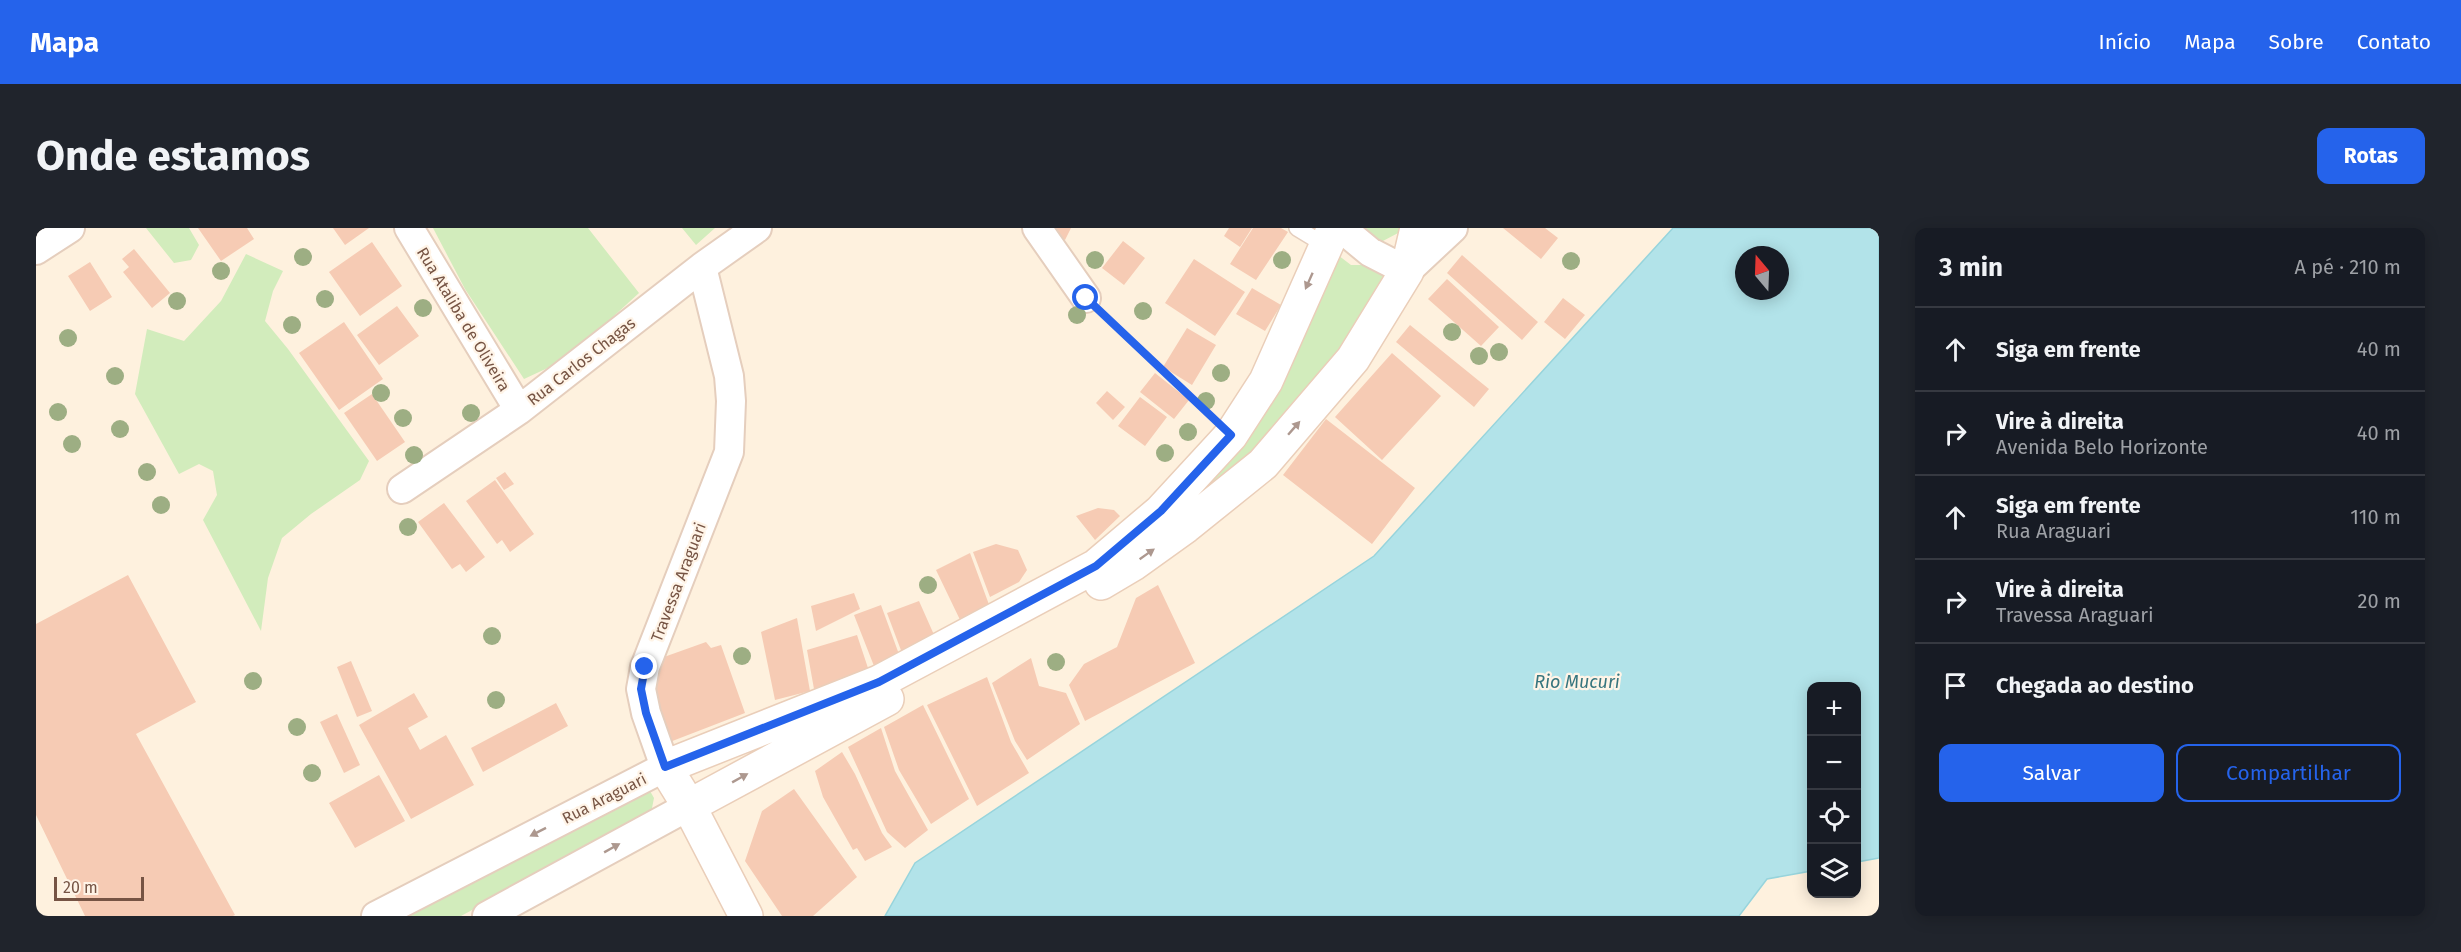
<!DOCTYPE html>
<html lang="pt">
<head>
<meta charset="utf-8">
<style>
  body { margin:0; font-family:"Fira Sans",sans-serif; background:#20242c; color:#f1f3f6 }
  .controls { position:absolute; right:18px; bottom:18px; display:grid; overflow:hidden; border-radius:12px; box-shadow:0 3px 15px #0003 }
  .controls button { width:54px; height:54px; display:grid; place-items:center; padding:0; border:0; border-bottom:2px solid #363941; background:#171b24; color:#f1f3f6; font:30px sans-serif }
  .compass { position:absolute; left:1699px; top:18px; width:54px; height:54px; border-radius:50%; background:#171b24; box-shadow:0 3px 15px #0003; rotate:341deg }
  .scale { position:absolute; left:18px; bottom:15px; width:90px; box-sizing:border-box; padding-left:6px; border:3px solid #765444; border-top:0; font-size:16px; line-height:21px; white-space:nowrap; color:#765444; -webkit-text-stroke:4px #fff4e7; paint-order:stroke }
  .stop { position:absolute; width:18px; height:18px; margin:-14px; border:4px solid #2563eb; border-radius:50%; background:#fff }
  .stop.end { background:#2563eb; border-color:#fff; box-shadow:0 2px 6px #0008 }
  .list { margin:0; padding:0; list-style:none }
  h2 { display:flex; justify-content:space-between; align-items:center; height:78px; margin:0; padding:0 24px; font-size:26px }
  h2 small { font-size:20px; font-weight:400; color:#9ea1a6 }
  .list li { display:grid; grid-template-columns:39px 1fr auto; gap:18px; align-items:center; box-sizing:border-box; height:84px; padding:0 24px; border-top:2px solid #363941 }
  .list b { display:block; font-size:22px; white-space:nowrap }
  .list p { margin:0; font-size:20px; white-space:nowrap; color:#9ea1a6 }
  .list em { font-size:20px; font-style:normal; color:#9ea1a6 }
  .actions { display:flex; gap:12px; padding:18px 24px }
  .actions a { flex:1; padding:14px 0; border:2px solid #2563eb; border-radius:12px; text-align:center; font-size:21px; color:#2563eb }
  .actions .main { background:#2563eb; color:#fff }
  .icon { flex:none; width:33px; height:33px; fill:none; stroke:currentColor; stroke-width:2; stroke-linecap:round; stroke-linejoin:round }
  .map { position:relative; flex:none; width:1843px; height:688px; overflow:hidden; border-radius:12px }
  header { display:flex; align-items:center; gap:36px; box-sizing:border-box; height:84px; padding:0 30px; background:#2563eb; color:#fff }
  header strong { font-size:28px }
  nav { display:flex; gap:33px; margin-inline-start:auto; font-size:21px }
  .intro { display:flex; align-items:center; justify-content:space-between; box-sizing:border-box; height:144px; padding:0 36px }
  h1 { margin:0; font-size:42px }
  .button { padding:15px 27px; border-radius:12px; background:#2563eb; color:#fff; font-size:21px; font-weight:700 }
  main { display:flex; gap:36px; padding:0 36px }
  aside { flex:1; background:#171b24; border-radius:12px; box-shadow:0 3px 15px #0003 }
  .map>svg:first-child { display:block }
  .green { fill:#d2ecbc }
  .water { fill:#b2e3e9; stroke:#97d4dc; stroke-width:1.5; fill-rule:evenodd }
  .building { fill:#f6cbb4 }
  .lines { fill:none; stroke-linecap:round; stroke-linejoin:round }
  .lane-casing { stroke:#e5cebd; stroke-width:18 }
  .street-casing { stroke:#e5cebd; stroke-width:32 }
  .secondary-casing { stroke:#eaceb9; stroke-width:36 }
  .path { stroke:#daaf97; stroke-width:4; stroke-dasharray:1.5 4.5; stroke-linecap:butt }
  .lane { stroke:#fff; stroke-width:15 }
  .street { stroke:#fff; stroke-width:28 }
  .secondary { stroke:#fff; stroke-width:33 }
  .tree { fill:#9dae83 }
  .oneway { fill:#ad988f }
  .route { stroke:#2563eb; stroke-width:8 }
  .labels { text-anchor:middle; stroke-width:4.5; stroke-linejoin:round; paint-order:stroke }
  .street-label { font-size:16px; fill:#765444; stroke:#fff4e7 }
  .water-label { font-size:18px; font-style:italic; fill:#37757e; stroke:#fff4e7 }
</style>
</head>
<body>
<header>
<strong>Mapa</strong>
<nav><a>Início</a><a>Mapa</a><a>Sobre</a><a>Contato</a></nav>
</header>
<div class="intro"><h1>Onde estamos</h1><a class="button">Rotas</a></div>
<main>
<div class="map">
<svg width="1843" height="688" viewBox="0 0 1843 688">
  <rect width="100%" height="100%" fill="#fef1de"/>
  <!-- green -->
  <path class="green" d="M110,0H153L163,17L155,32L138,35Z
    M397,0H552L603,65L531,131L488,151L429,61Z
    M646,0H679L660,17Z
    M1314,0H1365L1364,4L1345,14Z
    M1298,24L1315,37H1354L1341,64L1280,159L1146,298L1140,292Z
    M210,26L247,43L237,63L229,93L252,121L333,233L324,252L275,286L246,310L232,350L225,403L167,292L181,267L177,243L163,236L143,246L99,166L111,101L148,113L185,73Z
    M604,560L614,563L618,570L615,585L425,688H366Z"/>
  <!-- water -->
  <path class="water" d="M1637,0H1843V630L1821,634L1820,458H1776L1775,643L1731,651L1703,688H849L879,635L1338,328ZM1708,27H1744V63H1708Z"/>
  <!-- building -->
  <path class="building" d="M162,0H211L218,11L185,33Z
    M297,0H333L309,17Z
    M1018,0H1035L1029,12L1015,5Z
    M1193,0H1216L1204,19L1188,8Z
    M1217,0H1245L1252,4L1220,52L1194,36Z
    M1467,0H1509L1522,10L1505,31Z
    M1087,13L1109,30L1088,57L1066,40Z
    M336,14L366,58L324,88L293,44Z
    M98,21L134,65L116,80L87,44L93,39L86,31Z
    M1426,27L1502,94L1486,112L1411,45Z
    M1158,31L1209,64L1179,108L1129,75Z
    M54,34L76,69L54,83L32,48Z
    M1411,51L1463,99L1445,118L1392,71Z
    M1216,60L1245,77L1229,103L1200,86Z
    M1527,70L1549,87L1529,111L1508,94Z
    M361,78L383,108L343,137L321,107Z
    M308,94L347,151L303,182L263,125Z
    M1374,97L1453,161L1438,179L1360,114Z
    M1151,100L1180,117L1156,157L1127,139Z
    M1356,125L1405,168L1346,232L1299,189Z
    M1119,145L1153,172L1138,191L1104,164Z
    M1071,163L1089,179L1077,192L1060,175Z
    M336,166L369,214L341,233L308,185Z
    M1104,169L1131,189L1109,218L1082,198Z
    M1290,191L1379,260L1336,316L1247,247Z
    M469,244L478,256L468,262L460,250Z
    M459,252L498,306L474,324L466,312L461,316L430,273Z
    M408,275L449,329L430,344L424,336L416,341L382,294Z
    M1062,280L1078,282L1084,288L1059,312L1040,288Z
    M960,316L982,322L991,342L983,354L954,369L937,324Z
    M934,325L955,382L926,396L900,342Z
    M92,347L160,474L100,506L199,687L197,688H49L0,587V396Z
    M1122,357L1159,435L1049,493L1033,457L1048,436L1081,419L1100,370Z
    M818,365L824,381L780,403L775,378Z
    M883,373L899,409L866,425L851,385Z
    M845,377L864,429L838,438L818,387Z
    M761,390L774,463L739,472L725,404Z
    M821,407L832,440L778,461L771,422Z
    M670,414L675,420L685,417L709,485L626,517L617,466L628,429Z
    M995,430L1003,458L1030,465L1044,496L991,532L979,513L956,455Z
    M315,433L336,483L321,489L301,439Z
    M951,449L975,514L993,545L941,578L891,477Z
    M378,465L392,489L372,500L384,522L410,507L438,557L375,591L323,497Z
    M520,475L532,498L447,544L435,520Z
    M887,477L933,571L895,596L863,542L848,499Z
    M301,486L324,537L308,545L284,494Z
    M845,500L859,543L892,602L869,620L851,604L812,519Z
    M806,524L819,546L846,605L856,619L829,633L821,620L817,622L787,569L779,543Z
    M343,547L369,593L319,620L293,575Z
    M758,561L821,649L777,688H746L709,633L726,583Z"/>
  <g class="lines">
    <defs>
      <path id="lane" d="M1261,0L1289,17"/>
      <path id="street" d="M373,0L483,182
        M1001,0L1050,70
        M1305,0L1334,24L1371,43L1417,0
        M0,22L34,0
        M366,261L483,182L666,39L721,0
        M340,688L629,539L610,485L605,461L609,439L693,224L695,173L693,148L666,39
        M451,688L653,578"/>
      <path id="secondary" d="M1065,355L1097,336L1150,298L1227,236L1317,131L1371,43L1381,0
        M653,578L851,471
        M710,688L653,578L629,539L843,454L1060,338L1125,283L1195,207L1230,153L1298,0"/>
    </defs>
    <!-- lane casing -->
    <use href="#lane" class="lane-casing"/>
    <!-- street casing -->
    <use href="#street" class="street-casing"/>
    <!-- secondary casing -->
    <use href="#secondary" class="secondary-casing"/>
    <!-- path -->
    <path class="path" d="M1071,89L1172,185"/>
    <!-- lane -->
    <use href="#lane" class="lane"/>
    <!-- street -->
    <use href="#street" class="street"/>
    <!-- secondary -->
    <use href="#secondary" class="secondary"/>
  </g>
  <!-- trees -->
  <g class="tree">
    <circle cx="267" cy="29" r="9"/>
    <circle cx="1059" cy="32" r="9"/>
    <circle cx="1246" cy="32" r="9"/>
    <circle cx="1535" cy="33" r="9"/>
    <circle cx="185" cy="43" r="9"/>
    <circle cx="289" cy="71" r="9"/>
    <circle cx="141" cy="73" r="9"/>
    <circle cx="387" cy="80" r="9"/>
    <circle cx="1107" cy="83" r="9"/>
    <circle cx="1041" cy="87" r="9"/>
    <circle cx="256" cy="97" r="9"/>
    <circle cx="1416" cy="104" r="9"/>
    <circle cx="32" cy="110" r="9"/>
    <circle cx="1463" cy="124" r="9"/>
    <circle cx="1443" cy="128" r="9"/>
    <circle cx="1185" cy="145" r="9"/>
    <circle cx="79" cy="148" r="9"/>
    <circle cx="345" cy="165" r="9"/>
    <circle cx="1170" cy="173" r="9"/>
    <circle cx="22" cy="184" r="9"/>
    <circle cx="435" cy="185" r="9"/>
    <circle cx="367" cy="190" r="9"/>
    <circle cx="84" cy="201" r="9"/>
    <circle cx="1152" cy="204" r="9"/>
    <circle cx="36" cy="216" r="9"/>
    <circle cx="1129" cy="225" r="9"/>
    <circle cx="378" cy="227" r="9"/>
    <circle cx="111" cy="244" r="9"/>
    <circle cx="125" cy="277" r="9"/>
    <circle cx="372" cy="299" r="9"/>
    <circle cx="892" cy="357" r="9"/>
    <circle cx="456" cy="408" r="9"/>
    <circle cx="706" cy="428" r="9"/>
    <circle cx="1020" cy="434" r="9"/>
    <circle cx="217" cy="453" r="9"/>
    <circle cx="460" cy="472" r="9"/>
    <circle cx="261" cy="499" r="9"/>
    <circle cx="276" cy="545" r="9"/>
  </g>
  <!-- one-way arrows -->
  <defs><path id="oneway-solid" d="M-6-.8H1V-3.2L6.5 0L1 3.2V.8H-6Z" transform="scale(1.5)"/></defs>
  <g class="oneway">
    <use href="#oneway-solid" transform="translate(1273 53) rotate(114)"/>
    <use href="#oneway-solid" transform="translate(1258 200) rotate(-49)"/>
    <use href="#oneway-solid" transform="translate(1111 326) rotate(-35)"/>
    <use href="#oneway-solid" transform="translate(704 550) rotate(-29)"/>
    <use href="#oneway-solid" transform="translate(502 604) rotate(153)"/>
    <use href="#oneway-solid" transform="translate(576 620) rotate(-29)"/>
  </g>
  <g class="lines">
    <!-- route -->
    <path class="route" d="M609,439L605,461L610,485L629,539L843,454L1060,338L1125,283L1195,207L1050,70"/>
  </g>
  <g class="labels">
    <!-- street labels -->
    <g class="street-label">
      <text transform="translate(428 91) rotate(59)" y="6">Rua Ataliba de Oliveira</text>
      <text transform="translate(545 133) rotate(-38)" y="6">Rua Carlos Chagas</text>
      <text transform="translate(642 354) rotate(-69)" y="6">Travessa Araguari</text>
      <text transform="translate(568 570) rotate(-27)" y="6">Rua Araguari</text>
    </g>
    <!-- water labels -->
    <g class="water-label">
      <text x="1541" y="460">Rio Mucuri</text>
    </g>
  </g>
</svg>
<div class="controls">
<button>+</button>
<button>−</button>
<button><svg class="icon" aria-label="locate" viewBox="0 0 24 24"><circle cx="12" cy="12" r="6"/><path d="M12 2v4M12 18v4M2 12h4M18 12h4"/></svg></button>
<button><svg class="icon" aria-label="layers" viewBox="0 0 24 24"><path d="M12 4l9 5-9 5-9-5zM3 14l9 5 9-5"/></svg></button>
</div>
<svg class="compass" viewBox="-18 -18 36 36"><path d="M0-13l5 13h-10z" fill="#e53935"/><path d="M0 13l5-13h-10z" fill="#9ea1a6"/></svg>
<div class="scale">20 m</div>
<div class="stop" style="left:1050px;top:70px"></div>
<div class="stop end" style="left:609px;top:439px"></div>
</div>
<aside>
<h2>3 min<small>A pé · 210 m</small></h2>
<ul class="list">
<li><svg class="icon" aria-label="ahead" viewBox="0 0 24 24"><path d="M12 20V5M6 11l6-6 6 6"/></svg><div><b>Siga em frente</b></div><em>40 m</em></li>
<li><svg class="icon" aria-label="right" viewBox="0 0 24 24"><path d="M7 20v-9h11M14 6l5 5-5 5"/></svg><div><b>Vire à direita</b><p>Avenida Belo Horizonte</p></div><em>40 m</em></li>
<li><svg class="icon" aria-label="ahead" viewBox="0 0 24 24"><path d="M12 20V5M6 11l6-6 6 6"/></svg><div><b>Siga em frente</b><p>Rua Araguari</p></div><em>110 m</em></li>
<li><svg class="icon" aria-label="right" viewBox="0 0 24 24"><path d="M7 20v-9h11M14 6l5 5-5 5"/></svg><div><b>Vire à direita</b><p>Travessa Araguari</p></div><em>20 m</em></li>
<li><svg class="icon" aria-label="arrive" viewBox="0 0 24 24"><path d="M6 21V4h12l-3 4 3 4H6"/></svg><div><b>Chegada ao destino</b></div></li>
</ul>
<div class="actions"><a class="main">Salvar</a><a>Compartilhar</a></div>
</aside>
</main>
</body>
</html>
